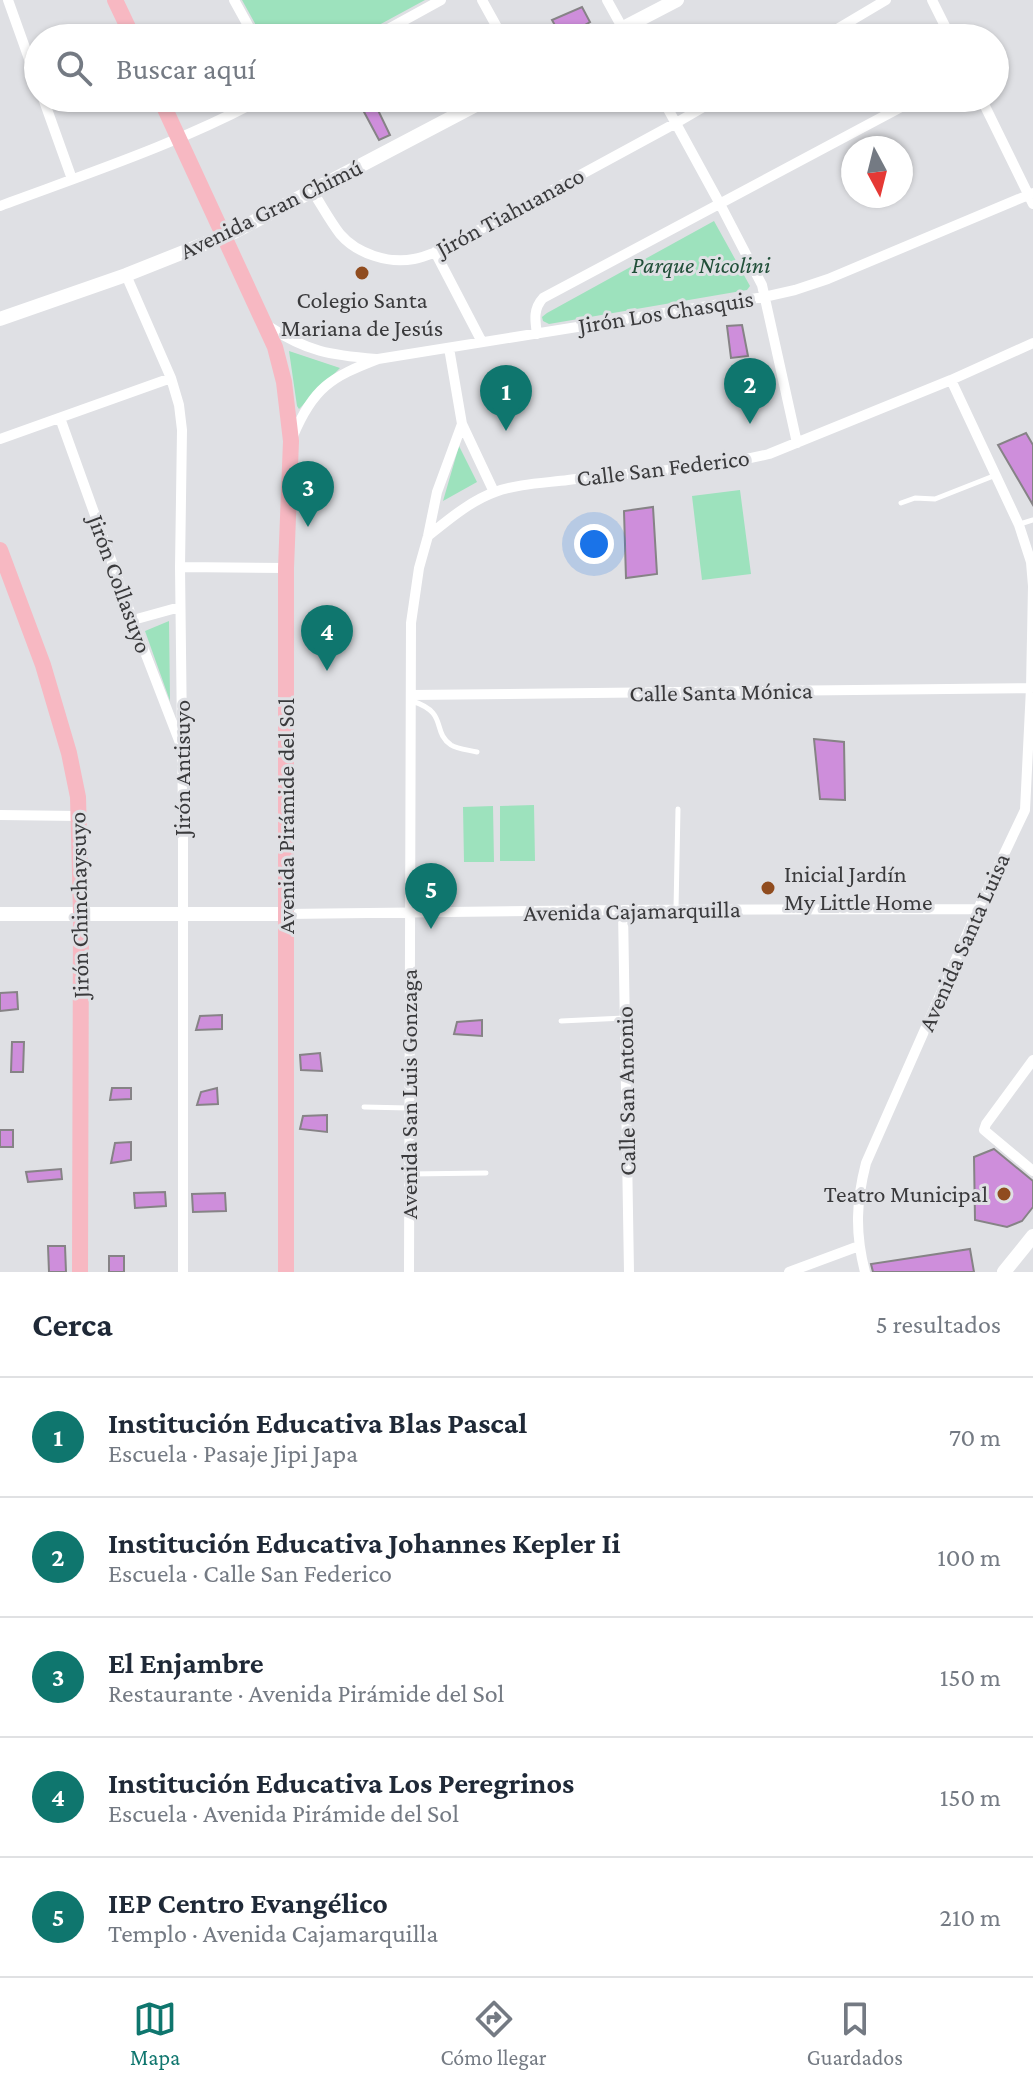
<!DOCTYPE html>
<html lang="es">
<head>
<meta charset="utf-8">
<style>
  body { margin:0; font-family:"Crimson Pro",serif; background:#f2f2f3; color:#1f2937 }
  .compass { position:absolute; left:841px; top:136px; width:72px; height:72px; border-radius:50%; background:#fff; box-shadow:0 2px 6px #0004; rotate:173deg }
  .you { position:absolute; left:594px; top:544px; width:28px; height:28px; margin:-20px; border:6px solid #fff; border-radius:50%; background:#1a73e8; box-shadow:0 0 0 12px #1a73e833 }
  .badge { display:grid; place-items:center; width:52px; height:52px; border-radius:50%; background:#0f766e; color:#fff; font-size:26px; font-weight:700 }
  .pin { position:absolute; translate:-50% -66px; filter:drop-shadow(0 2px 4px #0008) }
  .pin::after { content:''; position:absolute; top:42px; width:28px; height:24px; background:inherit; clip-path:polygon(0 0,100% 0,50% 100%) }
  .list { margin:0; padding:0; list-style:none }
  h2 { display:flex; justify-content:space-between; align-items:center; height:104px; margin:0; padding:0 32px; font-size:34px }
  h2 small { font-size:26px; font-weight:400; color:#747a83 }
  .list li { display:grid; grid-template-columns:52px 1fr auto; gap:24px; align-items:center; box-sizing:border-box; height:120px; padding:0 32px; border-top:2px solid #e0e1e3 }
  .list b { display:block; font-size:30px; white-space:nowrap }
  .list p { margin:0; font-size:26px; white-space:nowrap; color:#747a83 }
  .list em { font-size:26px; font-style:normal; color:#747a83 }
  .icon { flex:none; width:44px; height:44px; fill:none; stroke:currentColor; stroke-width:2; stroke-linecap:round; stroke-linejoin:round }
  .map { position:relative; flex:none; width:1033px; height:1272px; overflow:hidden }
  .search { position:absolute; background:#fff; box-shadow:0 2px 6px #0004; left:24px; right:24px; top:24px; height:88px; display:flex; align-items:center; gap:20px; box-sizing:border-box; padding:0 28px; border-radius:44px; color:#747a83; font-size:30px }
  .sheet { height:704px; background:#fff }
  nav { display:flex; justify-content:space-around; align-items:center; box-sizing:border-box; height:112px; border-top:2px solid #e0e1e3; background:#fff; font-size:22px; color:#747a83 }
  nav a { display:grid; justify-items:center; gap:4px }
  nav .on { color:#0f766e }
  .map>svg:first-child { display:block }
  .green { fill:#9de2bd }
  .building { fill:#ce8edb; stroke:#868386; stroke-width:2 }
  .lines { fill:none; stroke-linecap:round; stroke-linejoin:round }
  .lane { stroke:#fff; stroke-width:5 }
  .street { stroke:#fff; stroke-width:10 }
  .secondary { stroke:#fff; stroke-width:14 }
  .primary { stroke:#f7b8c2; stroke-width:16 }
  .poi-dot { fill:#904c1f; stroke:#dfe0e4; stroke-width:3 }
  .labels { text-anchor:middle; stroke-width:6; stroke-linejoin:round; paint-order:stroke }
  .street-label { font-size:24px; fill:#3a3a3c; stroke:#dfe0e4 }
  .park-label { font-size:24px; font-style:italic; fill:#214f39; stroke:#dfe0e4 }
  .poi-label { font-size:24px; fill:#3a3a3c; stroke:#dfe0e4 }
</style>
</head>
<body>
<div class="map">
<svg width="1033" height="1272" viewBox="0 0 1033 1272">
  <rect width="100%" height="100%" fill="#dfe0e4"/>
  <!-- green -->
  <path class="green" d="M242,0H425L355,38H263Z
    M714,221L750,286L747,290L549,324L543,321L542,317L547,313Z
    M289,351L340,368L299,409L297,406Z
    M459,446L477,482L443,501Z
    M740,490L751,574L702,580L692,496Z
    M169,621L170,701L145,631Z
    M534,805L535,861H500V806Z
    M493,806L494,862H464L463,807Z"/>
  <!-- building -->
  <path class="building" d="M582,7L590,22L562,38L552,20Z
    M376,106L390,135L379,140L363,110Z
    M742,325L748,356L731,358L727,326Z
    M1026,433L1033,445V505L998,445Z
    M653,507L657,574L626,578L624,511Z
    M814,739L844,742L845,800L820,799Z
    M17,992L18,1009L0,1011V993Z
    M222,1015V1029L196,1030L200,1016Z
    M482,1020V1036L454,1034L457,1022Z
    M12,1042H24L23,1072H11Z
    M320,1053L322,1071L301,1070L300,1055Z
    M112,1088H131V1099L110,1100Z
    M217,1088L218,1104L197,1105L201,1092Z
    M327,1115V1132L300,1129L303,1116Z
    M0,1130H13V1147H0Z
    M131,1142V1160L111,1163L115,1143Z
    M994,1149L1033,1181V1207L1022,1221L1007,1227L975,1220L974,1157Z
    M61,1169L62,1179L28,1182L26,1172Z
    M165,1192L166,1206L135,1208L134,1193Z
    M225,1193L226,1211L193,1212L192,1194Z
    M48,1246H65L66,1272H49Z
    M970,1249L974,1272H873L871,1264Z
    M109,1256H124V1272H109Z"/>
  <g class="lines">
    <!-- lane -->
    <path class="lane" d="M901,503L915,498L935,499L996,475
      M1020,524L1033,520
      M412,701C449,713 431,731 451,745C457,749 469,750 477,752
      M676,909L678,809
      M561,1021L624,1018
      M364,1107L408,1108
      M409,1174L486,1173"/>
    <!-- street -->
    <path class="street" d="M8,0L38,84
      M234,0L255,38
      M482,0L503,38
      M607,0L628,38
      M932,0L951,38
      M372,38L441,0
      M822,38L886,0
      M43,98L72,179
      M662,98L720,204L762,285L797,443
      M981,98L1033,204
      M313,192C322,206 330,221 340,234C357,254 389,264 414,259C425,257 435,252 444,249L676,123L719,98
      M0,206C89,173 180,143 263,98
      M435,252L482,342
      M126,275L171,378L179,405L182,430L180,567L183,817V1272
      M268,326C308,352 330,355 376,359
      M537,334C535,320 533,309 543,298L918,98
      M60,418L136,629L180,743
      M462,424L494,492
      M293,436C313,388 331,377 378,359L764,297L795,290L828,279L1033,193
      M0,439L171,378
      M428,536C448,520 470,501 495,492C517,484 544,483 568,480C634,472 703,470 769,454L951,380L1033,343
      M180,567L286,568
      M133,620L180,607
      M411,695L1031,688
      M0,815L79,816
      M623,910L629,1272
      M286,914L623,910L978,909
      M1033,1060L986,1124L984,1130L1033,1171
      M409,1272L411,623L419,568L428,536L437,492L462,424L449,348
      M789,1272L859,1246
      M865,1272C855,1233 856,1202 866,1163L978,909L1025,810L1031,688L1033,586L1031,562L1019,525L951,380"/>
    <!-- secondary -->
    <path class="secondary" d="M604,38L677,0
      M0,319L126,275L234,232L489,98
      M0,914H286
      M1004,1272L1033,1236"/>
    <!-- primary -->
    <path class="primary" d="M115,0L133,38
      M160,98L275,347L284,382L291,441L286,568V1272
      M0,550L43,665L69,753L78,797L81,914L80,1272"/>
  </g>
  <!-- markers -->
  <g class="poi-dot">
    <circle cx="362" cy="273" r="8"/>
    <circle cx="768" cy="888" r="8"/>
    <circle cx="1004" cy="1194" r="8"/>
  </g>
  <g class="labels">
    <!-- street labels -->
    <g class="street-label">
      <text transform="translate(271 209) rotate(-26)" y="8">Avenida Gran Chimú</text>
      <text transform="translate(510 212) rotate(-28)" y="8">Jirón Tiahuanaco</text>
      <text transform="translate(666 312) rotate(-9)" y="8">Jirón Los Chasquis</text>
      <text transform="translate(663 468) rotate(-7)" y="8">Calle San Federico</text>
      <text transform="translate(120 584) rotate(70)" y="8">Jirón Collasuyo</text>
      <text transform="translate(721 692) rotate(-1)" y="8">Calle Santa Mónica</text>
      <text transform="translate(182 768) rotate(-90)" y="8">Jirón Antisuyo</text>
      <text transform="translate(286 816) rotate(-90)" y="8">Avenida Pirámide del Sol</text>
      <text transform="translate(79 905) rotate(-91)" y="8">Jirón Chinchaysuyo</text>
      <text transform="translate(632 911) rotate(-1)" y="8">Avenida Cajamarquilla</text>
      <text transform="translate(964 942) rotate(-66)" y="8">Avenida Santa Luisa</text>
      <text transform="translate(626 1091) rotate(-91)" y="8">Calle San Antonio</text>
      <text transform="translate(409 1094) rotate(-90)" y="8">Avenida San Luis Gonzaga</text>
    </g>
    <!-- park labels -->
    <g class="park-label">
      <text x="701" y="273">Parque Nicolini</text>
    </g>
    <!-- poi labels -->
    <g class="poi-label">
      <text x="362" y="308">Colegio Santa<tspan x="362" dy="28">Mariana de Jesús</tspan></text>
      <text x="784" y="882" text-anchor="start">Inicial Jardín<tspan x="784" dy="28">My Little Home</tspan></text>
      <text x="988" y="1202" text-anchor="end">Teatro Municipal</text>
    </g>
  </g>
</svg>
<svg class="compass" viewBox="-18 -18 36 36"><path d="M0-13l5 13h-10z" fill="#e53935"/><path d="M0 13l5-13h-10z" fill="#747a83"/></svg>
<div class="you"></div>
<div class="pin badge" style="left:506px;top:431px">1</div>
<div class="pin badge" style="left:750px;top:424px">2</div>
<div class="pin badge" style="left:308px;top:527px">3</div>
<div class="pin badge" style="left:327px;top:671px">4</div>
<div class="pin badge" style="left:431px;top:929px">5</div>
<div class="search"><svg class="icon" aria-label="search" viewBox="0 0 24 24"><circle cx="10" cy="10" r="6"/><path d="M15 15l6 6"/></svg>Buscar aquí</div>
</div>
<section class="sheet">
<h2>Cerca<small>5 resultados</small></h2>
<ul class="list">
<li><span class="badge">1</span><div><b>Institución Educativa Blas Pascal</b><p>Escuela · Pasaje Jipi Japa</p></div><em>70 m</em></li>
<li><span class="badge">2</span><div><b>Institución Educativa Johannes Kepler Ii</b><p>Escuela · Calle San Federico</p></div><em>100 m</em></li>
<li><span class="badge">3</span><div><b>El Enjambre</b><p>Restaurante · Avenida Pirámide del Sol</p></div><em>150 m</em></li>
<li><span class="badge">4</span><div><b>Institución Educativa Los Peregrinos</b><p>Escuela · Avenida Pirámide del Sol</p></div><em>150 m</em></li>
<li><span class="badge">5</span><div><b>IEP Centro Evangélico</b><p>Templo · Avenida Cajamarquilla</p></div><em>210 m</em></li>
</ul>
</section>
<nav>
<a class="on"><svg class="icon" aria-label="map" viewBox="0 0 24 24"><path d="M3 6l6-2 6 2 6-2v14l-6 2-6-2-6 2zM9 4v14M15 6v14"/></svg>Mapa</a>
<a><svg class="icon" aria-label="directions" viewBox="0 0 24 24"><path d="M12 3l9 9-9 9-9-9zM9 14v-3h6M13 9l2 2-2 2"/></svg>Cómo llegar</a>
<a><svg class="icon" aria-label="saved" viewBox="0 0 24 24"><path d="M7 4h10v16l-5-4-5 4z"/></svg>Guardados</a>
</nav>
</body>
</html>
